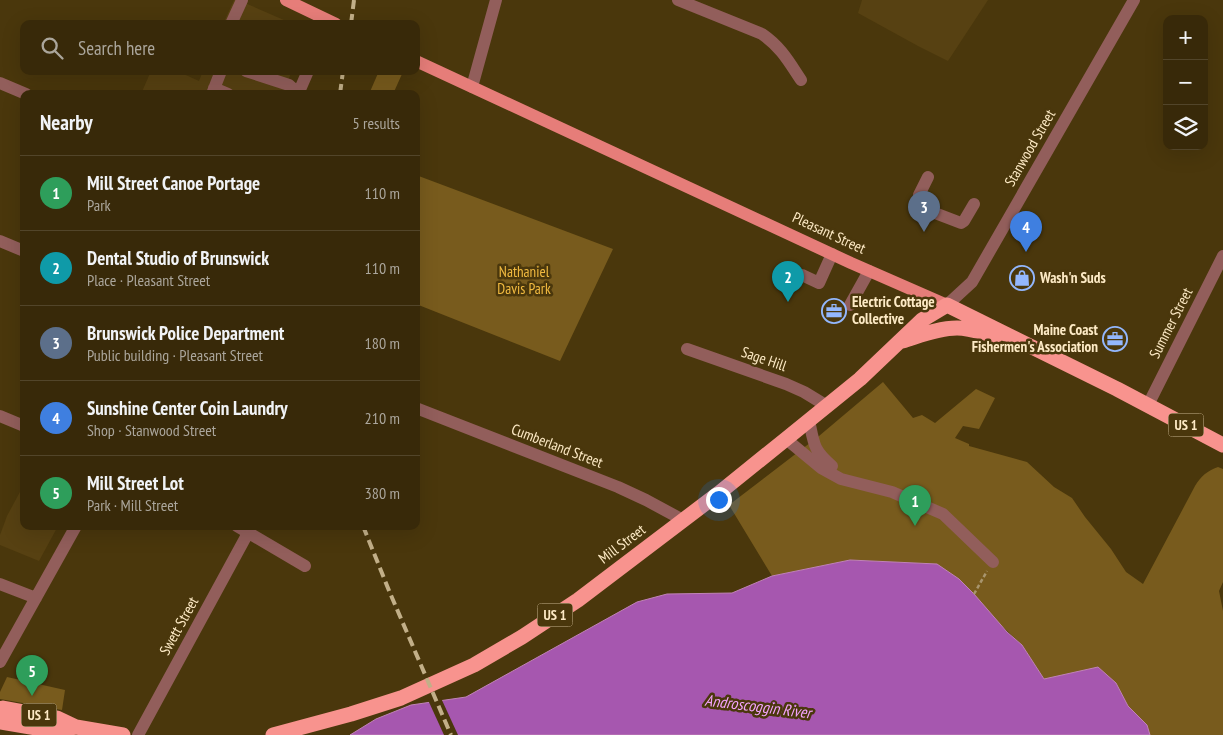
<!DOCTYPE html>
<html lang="en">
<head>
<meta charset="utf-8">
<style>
  body { margin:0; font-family:"PT Sans Narrow",sans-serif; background:#3f3112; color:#f1f3f6 }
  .controls { position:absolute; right:15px; top:15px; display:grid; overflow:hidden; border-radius:10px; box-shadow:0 5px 20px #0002 }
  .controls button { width:45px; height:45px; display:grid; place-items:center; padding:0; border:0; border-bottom:1px solid #52452a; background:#382909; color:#f1f3f6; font:25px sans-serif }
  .you { position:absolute; left:718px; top:499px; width:18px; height:18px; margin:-12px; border:4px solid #fff; border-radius:50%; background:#1a73e8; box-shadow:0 0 0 8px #1a73e833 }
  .badge { display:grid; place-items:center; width:32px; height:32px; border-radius:50%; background:#bca0f2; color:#fff; font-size:16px; font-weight:700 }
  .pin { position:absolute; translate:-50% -41px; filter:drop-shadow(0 1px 2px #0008) }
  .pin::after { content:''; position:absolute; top:26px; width:18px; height:15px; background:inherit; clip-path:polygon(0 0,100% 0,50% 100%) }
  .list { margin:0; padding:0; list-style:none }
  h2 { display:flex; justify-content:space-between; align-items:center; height:65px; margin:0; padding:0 20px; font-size:21px }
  h2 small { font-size:16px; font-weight:400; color:#aba69c }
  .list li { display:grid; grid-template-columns:32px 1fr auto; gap:15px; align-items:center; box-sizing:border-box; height:75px; padding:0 20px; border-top:1px solid #52452a }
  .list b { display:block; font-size:19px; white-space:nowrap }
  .list p { margin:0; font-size:16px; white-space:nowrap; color:#aba69c }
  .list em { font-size:16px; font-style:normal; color:#aba69c }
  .icon { flex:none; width:28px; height:28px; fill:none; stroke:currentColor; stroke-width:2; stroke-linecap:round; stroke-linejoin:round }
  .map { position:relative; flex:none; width:1223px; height:735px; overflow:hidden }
  .search { position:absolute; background:#382909; box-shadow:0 5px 20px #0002; left:20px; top:20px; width:400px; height:55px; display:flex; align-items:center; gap:12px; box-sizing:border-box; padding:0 18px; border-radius:10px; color:#aba69c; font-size:19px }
  .panel { position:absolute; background:#382909; box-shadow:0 5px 20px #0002; left:20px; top:90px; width:400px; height:440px; border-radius:10px }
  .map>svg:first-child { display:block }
  .built { fill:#574112 }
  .green { fill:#785b1d }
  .water { fill:#a657af; stroke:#c083b6 }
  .pier { fill:#4a370c }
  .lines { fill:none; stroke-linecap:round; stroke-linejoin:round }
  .path { stroke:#a8956d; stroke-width:2.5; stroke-dasharray:4 2.5; stroke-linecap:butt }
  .minor { stroke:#925e5b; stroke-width:12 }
  .major { stroke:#e67d79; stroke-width:12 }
  .highway { stroke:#f8938e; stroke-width:15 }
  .rail { stroke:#c2af88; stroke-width:4; stroke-dasharray:10 5; stroke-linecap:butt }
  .labels { text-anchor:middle; stroke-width:5; stroke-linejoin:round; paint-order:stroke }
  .shield { fill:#4a370c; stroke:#c7b48e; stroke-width:1 }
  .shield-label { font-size:14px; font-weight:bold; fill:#fdeac5 }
  .street-label { font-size:15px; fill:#fdeac5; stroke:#4a370c }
  .park-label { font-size:15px; fill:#f1ba40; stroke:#4a370c }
  .poi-label { font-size:15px; font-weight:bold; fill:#fdeac5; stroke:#4a370c; text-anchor:start }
  .water-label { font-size:16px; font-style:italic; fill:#f4a4fd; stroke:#4a370c }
</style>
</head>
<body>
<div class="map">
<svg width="1223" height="735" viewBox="0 0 1223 735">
  <rect width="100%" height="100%" fill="#4a370c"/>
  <!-- built -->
  <path class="built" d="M234,0H238L293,24H223Z
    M862,0H988L948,61L918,46L858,13Z
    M151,71H177L199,81L203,71H292L282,94H141Z
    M21,490L24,492V526H58L39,561L0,545V535L7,516Z"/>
  <!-- green -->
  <path class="green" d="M379,71H397L402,74L393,94H369Z
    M416,175L613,249L560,361L416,304Z
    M883,382L913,418L922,415L935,423L976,389L995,398L979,429L963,426L955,438L969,444V446L1027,462L1054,487L1072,498L1085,517L1111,549L1126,572L1143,584L1195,486C1201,476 1207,471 1218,467L1223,469V582L1219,591L1223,611V735H1150L1147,725L1128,706L1116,683L1044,679L1022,645L937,564L850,560L772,576L729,505L819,436Z
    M7,677L65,690L62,710L0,699V692Z"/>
  <!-- water -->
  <path class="water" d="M850,560L937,564L959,579L974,594L1007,632L1022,645L1044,679L1098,667L1116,683L1128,706L1147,725L1150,735H350L376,719L411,705L466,697L637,602L667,594L732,593L772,576Z"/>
  <!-- pier -->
  <path class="pier" d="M441,698L458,735H444L428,700Z"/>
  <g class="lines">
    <!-- path -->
    <path class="path" d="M974,594L987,571"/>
    <!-- minor -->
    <path class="minor" d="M678,0L762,34C781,47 789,62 801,80
      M231,24L242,0
      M246,71L289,85L298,93
      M0,83L26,94
      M472,87L496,0
      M214,88L228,94
      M212,94L221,71
      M298,94L308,71
      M928,177L919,195L921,205L927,210L961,223L964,221L974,204
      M0,241L24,251
      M802,275L819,283L832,254
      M850,305L869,271
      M947,305L972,282L1134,0
      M687,349L786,384L804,392L827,406
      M1148,405L1223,256
      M416,408L618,487L646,500L683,520
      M0,416L24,426
      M809,420C814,444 813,450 832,466
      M786,439L821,468L841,479L892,492L943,514L993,562
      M237,526L305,566
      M0,584L36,598
      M0,662L76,526
      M138,735L248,533"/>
    <!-- major -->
    <path class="major" d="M286,0L336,24
      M416,61L851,263L947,305"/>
    <!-- highway -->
    <path class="highway" d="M902,341C919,336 938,328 957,328C970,328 983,333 996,336
      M0,709L3,708L57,718L76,727
      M0,722L54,731L76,727L123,735
      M273,735L351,714L401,698L474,665L522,637L578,600L719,493L786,439L860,379L922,320L947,305L1117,389L1223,445"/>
    <!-- rail -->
    <path class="rail" d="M351,24L354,0
      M340,94L343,71
      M363,526L390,593L451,735"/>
  </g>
  <!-- icons -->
  <defs>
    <symbol id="shop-ring" viewBox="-11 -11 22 22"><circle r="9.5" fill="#4a370c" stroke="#93b7fd" stroke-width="1.5"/><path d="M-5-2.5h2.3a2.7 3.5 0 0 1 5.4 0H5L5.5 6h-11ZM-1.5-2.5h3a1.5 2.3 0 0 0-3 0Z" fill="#93b7fd"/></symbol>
    <symbol id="office-ring" viewBox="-11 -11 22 22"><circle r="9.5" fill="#4a370c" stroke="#93b7fd" stroke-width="1.5"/><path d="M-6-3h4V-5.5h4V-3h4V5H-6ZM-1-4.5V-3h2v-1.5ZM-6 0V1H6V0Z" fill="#93b7fd"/></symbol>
  </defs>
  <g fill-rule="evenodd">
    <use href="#shop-ring" x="1008" y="264" width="28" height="28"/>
    <use href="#office-ring" x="820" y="297" width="28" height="28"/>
    <use href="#office-ring" x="1101" y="325" width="28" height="28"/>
  </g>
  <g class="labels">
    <!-- shield labels -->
    <g class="shield">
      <rect x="1168.5" y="413.5" width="35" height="23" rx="4"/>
      <rect x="537.5" y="603.5" width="35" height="23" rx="4"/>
      <rect x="21.5" y="703.5" width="35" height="23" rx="4"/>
    </g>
    <g class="shield-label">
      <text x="1186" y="430">US 1</text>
      <text x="555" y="620">US 1</text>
      <text x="39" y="720">US 1</text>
    </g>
    <!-- street labels -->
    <g class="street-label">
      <text transform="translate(1030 148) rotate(-60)" y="5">Stanwood Street</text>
      <text transform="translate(829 233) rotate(25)" y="5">Pleasant Street</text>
      <text transform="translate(1171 323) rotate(-63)" y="5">Summer Street</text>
      <text transform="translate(764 359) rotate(19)" y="5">Sage Hill</text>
      <text transform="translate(557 446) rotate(21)" y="5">Cumberland Street</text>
      <text transform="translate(622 544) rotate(-37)" y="5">Mill Street</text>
      <text transform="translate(179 626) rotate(-61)" y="5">Swett Street</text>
    </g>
    <!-- park labels -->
    <g class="park-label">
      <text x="524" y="277">Nathaniel<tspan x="524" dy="17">Davis Park</tspan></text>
    </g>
    <!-- poi labels -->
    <g class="poi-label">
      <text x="1040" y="283">Wash'n Suds</text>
      <text x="852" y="307">Electric Cottage<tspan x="852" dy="17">Collective</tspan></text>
      <text x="1098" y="335" text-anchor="end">Maine Coast<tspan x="1098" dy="17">Fishermen's Association</tspan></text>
    </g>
    <!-- water labels -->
    <g class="water-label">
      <text transform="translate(758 706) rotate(7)" y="6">Androscoggin River</text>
    </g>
  </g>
</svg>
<div class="controls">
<button>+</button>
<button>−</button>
<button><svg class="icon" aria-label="layers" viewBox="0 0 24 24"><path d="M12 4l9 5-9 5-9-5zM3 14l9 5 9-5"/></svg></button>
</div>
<div class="you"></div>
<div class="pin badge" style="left:915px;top:526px;background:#2e9e5b">1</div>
<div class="pin badge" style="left:788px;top:302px;background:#0f9aa8">2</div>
<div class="pin badge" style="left:924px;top:232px;background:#5c6f8a">3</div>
<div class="pin badge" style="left:1026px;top:252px;background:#3f7fe0">4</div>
<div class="pin badge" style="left:32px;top:696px;background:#2e9e5b">5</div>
<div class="search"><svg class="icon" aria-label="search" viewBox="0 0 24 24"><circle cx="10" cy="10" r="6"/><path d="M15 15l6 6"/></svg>Search here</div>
<section class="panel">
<h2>Nearby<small>5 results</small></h2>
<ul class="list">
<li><span class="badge" style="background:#2e9e5b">1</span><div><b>Mill Street Canoe Portage</b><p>Park</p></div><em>110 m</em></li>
<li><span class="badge" style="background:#0f9aa8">2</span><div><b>Dental Studio of Brunswick</b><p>Place · Pleasant Street</p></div><em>110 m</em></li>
<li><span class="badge" style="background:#5c6f8a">3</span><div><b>Brunswick Police Department</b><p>Public building · Pleasant Street</p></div><em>180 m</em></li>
<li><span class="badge" style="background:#3f7fe0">4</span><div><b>Sunshine Center Coin Laundry</b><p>Shop · Stanwood Street</p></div><em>210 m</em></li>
<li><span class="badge" style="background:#2e9e5b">5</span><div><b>Mill Street Lot</b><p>Park · Mill Street</p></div><em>380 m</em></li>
</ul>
</section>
</div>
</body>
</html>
